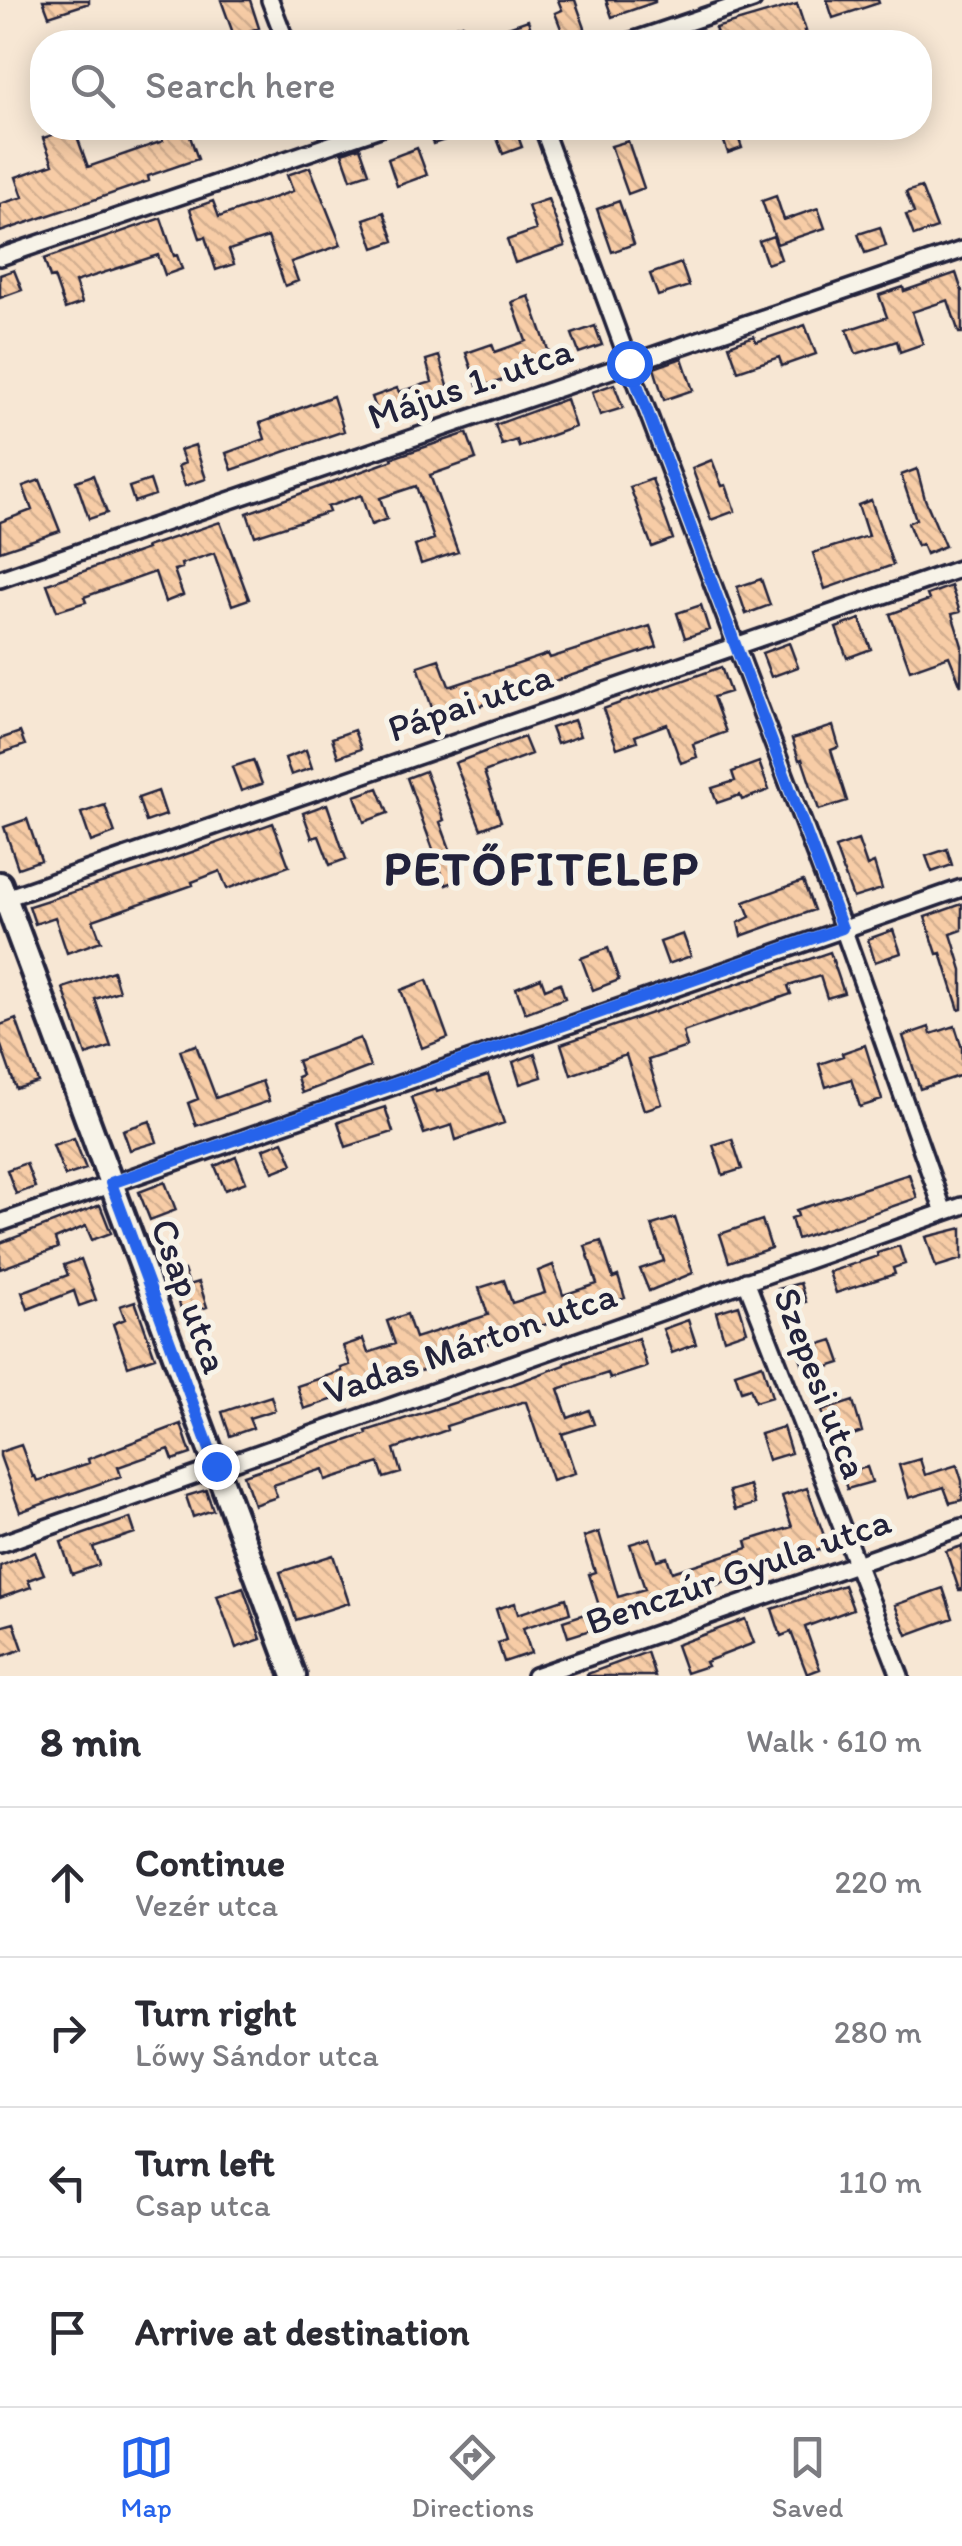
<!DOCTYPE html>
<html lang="en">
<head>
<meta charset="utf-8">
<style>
  body { margin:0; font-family:Itim,sans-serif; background:#f2f2f3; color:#2b2b33 }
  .stop { position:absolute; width:30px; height:30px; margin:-22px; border:8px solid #2563eb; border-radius:50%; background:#fff }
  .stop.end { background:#2563eb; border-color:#fff; box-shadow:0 2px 10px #0008 }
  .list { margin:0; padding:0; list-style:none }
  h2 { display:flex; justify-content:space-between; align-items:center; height:130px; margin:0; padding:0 40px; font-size:42px }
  h2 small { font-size:32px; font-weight:400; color:#7c7c81 }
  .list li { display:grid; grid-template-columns:65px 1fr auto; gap:30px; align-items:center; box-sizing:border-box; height:150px; padding:0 40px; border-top:2px solid #e1e1e2 }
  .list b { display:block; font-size:38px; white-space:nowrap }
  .list p { margin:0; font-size:32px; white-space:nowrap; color:#7c7c81 }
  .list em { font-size:32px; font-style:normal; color:#7c7c81 }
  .icon { flex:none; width:55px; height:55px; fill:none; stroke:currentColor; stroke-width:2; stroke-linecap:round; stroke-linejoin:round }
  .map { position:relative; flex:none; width:962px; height:1676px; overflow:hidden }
  .search { position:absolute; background:#fff; box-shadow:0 5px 25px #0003; left:30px; right:30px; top:30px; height:110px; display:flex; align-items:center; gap:25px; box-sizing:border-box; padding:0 35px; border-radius:40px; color:#7c7c81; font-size:38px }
  .sheet { height:730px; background:#fff }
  nav { display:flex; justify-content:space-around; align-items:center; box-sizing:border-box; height:140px; border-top:2px solid #e1e1e2; background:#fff; font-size:28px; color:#7c7c81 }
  nav a { display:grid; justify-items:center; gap:5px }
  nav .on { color:#2563eb }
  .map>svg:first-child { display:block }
  .building { fill:url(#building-back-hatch); stroke:#22223b; stroke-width:2.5 }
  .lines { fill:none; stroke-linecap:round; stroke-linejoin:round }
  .street-casing { stroke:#22223b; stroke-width:22 }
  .secondary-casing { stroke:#22223b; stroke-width:30 }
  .street { stroke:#f7f3e8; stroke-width:15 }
  .secondary { stroke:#f7f3e8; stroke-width:22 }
  .route { stroke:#2563eb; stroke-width:12 }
  .labels { text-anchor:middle; stroke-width:10; stroke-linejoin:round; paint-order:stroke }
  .street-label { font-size:38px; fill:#22223b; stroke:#f7f3e8 }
  .district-label { font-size:48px; font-weight:bold; letter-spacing:2.5px; fill:#22223b; stroke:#f7f3e8 }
</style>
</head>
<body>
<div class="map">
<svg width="962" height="1676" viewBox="0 0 962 1676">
  <defs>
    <pattern id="building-back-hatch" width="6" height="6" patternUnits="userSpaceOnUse" patternTransform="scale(2.5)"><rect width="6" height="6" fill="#f7cca6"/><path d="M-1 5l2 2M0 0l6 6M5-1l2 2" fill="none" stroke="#d3af90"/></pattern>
  </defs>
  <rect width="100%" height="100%" fill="#f7e7d4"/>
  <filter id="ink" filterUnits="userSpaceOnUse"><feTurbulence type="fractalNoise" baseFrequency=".01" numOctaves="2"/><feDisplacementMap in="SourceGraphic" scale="20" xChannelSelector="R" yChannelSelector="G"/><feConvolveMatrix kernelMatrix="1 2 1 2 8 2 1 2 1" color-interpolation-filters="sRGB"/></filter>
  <g filter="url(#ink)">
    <!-- building -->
    <path class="building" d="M43,0H89V3L49,16Z
      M221,0H250L259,28L234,36Z
      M558,0H575L586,31L565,39L555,13L562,10Z
      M606,0H655V2L612,17Z
      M827,0H878L879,3L833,18Z
      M797,4L806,31H804L808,42H720L715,28Z
      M528,20L535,42H507L502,29Z
      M462,24L468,42H417L416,40Z
      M74,128L88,167L163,141L159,132L172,128H187L198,159L148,176L149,181L0,232V204L23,197L16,177L53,164L43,138Z
      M427,128H474L475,130L433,144Z
      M493,128H515L522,147L503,154Z
      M719,128H735L742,148L728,153Z
      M628,141L644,188L628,194L611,146Z
      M360,147L369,173L351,179L342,153Z
      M417,148L427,175L397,186L388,159Z
      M310,167L341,245L291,262L298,281L285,286L268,237L229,250L234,264L216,270L205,237L200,238L190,209L213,201L219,217L293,191L287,175Z
      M921,187L937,228L914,236L906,215L914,213L906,192Z
      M776,196L784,220L818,208L825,228L777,244L762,201Z
      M548,199L565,246L515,263L507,240L536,230L528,206Z
      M619,201L634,244L612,252L597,209Z
      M384,212L394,241L374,248L364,219Z
      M161,218L174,256L177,255L182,269L165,275L158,255L75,282L82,303L65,309L54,277L50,278L44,259Z
      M880,227L886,246L865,253L858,234Z
      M773,236L781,259L767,264L759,241Z
      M681,263L689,286L658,296L650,274Z
      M14,270L22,290L0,298V275Z
      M956,273L962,291V333H959L948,300L912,312L923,344L900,352L897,341L856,354L847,330L887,317L879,295L903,287L904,291Z
      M529,296L553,364L478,388L466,353L492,344L495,352L526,341L512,302Z
      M805,325L816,354L782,366L779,357L738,371L729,345L754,336L756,342Z
      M595,326L602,345L579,353L572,334Z
      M439,356L451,396L405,410L406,412L380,421L372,397L397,388L399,392L432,382L426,360Z
      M682,358L693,390L664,400L654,368Z
      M614,384L623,408L600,415L592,392Z
      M333,396L344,431L232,470L226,453L265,439L260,423Z
      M566,399L575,427L519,447L517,440L502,445L495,425Z
      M467,433L476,459L430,475L458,552L421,564L415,546L434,539L416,486L380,498L387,519L371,525L361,495L327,507L329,512L255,536L247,513L393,460L392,458Z
      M195,445L206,479L185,486L178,466L185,463L180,450Z
      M712,460L722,486L726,485L735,511L711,520L692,468Z
      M917,469L925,499L945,546L926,554L922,544L917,546L908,523L916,519L901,475Z
      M93,475L107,513L89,519L76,481Z
      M652,479L673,539L652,547L630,487Z
      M40,480L60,531L0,551V522L32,510L23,486Z
      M150,480L155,495L134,502L129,487Z
      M871,500L893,565L825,589L813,553L868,536L858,505Z
      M220,522L249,599L232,605L214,553L181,564L182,568L174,570L183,595L165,602L155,572L84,597L86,602L57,611L47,584L147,549L146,547Z
      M761,579L770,605L746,614L737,587Z
      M951,586L960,612L952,614L962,646L961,686L949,656L910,670L890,614L929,600L927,595Z
      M701,605L709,630L685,638L677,613Z
      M860,619L871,649L847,658L836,628Z
      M650,626L657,647L461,712L462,714L437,723L418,666L439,659L449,686H452L548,654L550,658Z
      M789,643L798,667L771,677L762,653Z
      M721,667L730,692L713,697L726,732L693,744L697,757L681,763L667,724L635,736L637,741L617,748L603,709Z
      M574,720L580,736L557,744L551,728Z
      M833,726L839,747L831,750L847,801L819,810L802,759L799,760L792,739Z
      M354,730L361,749L338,757L332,738Z
      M20,732L25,745L0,754V739Z
      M524,737L531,754L484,772L501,821L481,829L455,763Z
      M306,750L312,768L291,775L285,758Z
      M253,760L262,784L241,791L232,767Z
      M759,762L769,790L742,800L740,795L717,803L712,788L735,781L732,772Z
      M425,771L444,820L440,822L461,879L446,885L407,778Z
      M378,788L388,813L364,822L355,796Z
      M158,791L166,815L146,822L138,798Z
      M327,804L346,859L330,865L319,836L312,838L303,813Z
      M105,805L115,833L91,842L81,813Z
      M27,819L41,860L18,868L4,827Z
      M273,823L289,866L227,889L220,871L192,882L193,885L93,920L101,941L67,953L55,917L35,924L29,906L142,870Z
      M858,840L867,866L874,863L882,889L853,898L835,848Z
      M947,849L952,865L932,872L926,856Z
      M803,881L814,910L741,936L738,923L750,917L744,902Z
      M962,904V930L951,934L962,970V1009L959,1010L941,953L937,954L925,917Z
      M893,930L901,953L875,962L868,939Z
      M683,934L691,956L668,964L660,942Z
      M608,948L619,980L593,990L581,958Z
      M830,952L844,993L827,998L820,976L788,986L791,994L683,1032L687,1047L648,1060L662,1104L644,1110L626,1055L571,1075L561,1044Z
      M113,971L119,991L95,999L111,1047L86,1055L63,988Z
      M541,978L545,989L560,983L565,998L525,1013L516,988Z
      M427,980L448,1038L422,1048L401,990Z
      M16,1019L38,1082L16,1089L0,1043V1025Z
      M955,1026L962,1048V1075L920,1089L903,1036L929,1027L931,1034Z
      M360,1038L370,1067L302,1093L297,1077L302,1075L297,1061Z
      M196,1045L216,1098L262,1081L269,1101L196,1126L188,1103L198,1099L180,1050Z
      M865,1045L882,1100L860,1107L851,1079L826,1087L819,1064L843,1056L842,1053Z
      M535,1054L542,1077L520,1084L513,1062Z
      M488,1075L504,1123L456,1140L452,1125L424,1134L411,1097L436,1089L437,1092Z
      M385,1107L393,1132L346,1147L338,1122Z
      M150,1121L157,1142L130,1150L123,1130Z
      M74,1138L86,1169L65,1176L53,1145Z
      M732,1139L742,1169L723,1175L713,1145Z
      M283,1141L293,1164L273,1172L263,1149Z
      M236,1157L246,1182L225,1190L215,1166Z
      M26,1163L35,1187L16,1194L7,1170Z
      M909,1174L917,1198L797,1239L791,1218L798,1216L796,1210Z
      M165,1182L176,1210L150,1220L139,1192Z
      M100,1205L111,1233L92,1240L86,1226L55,1239L58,1248L0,1269V1243Z
      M675,1218L693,1273L649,1291L640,1269L664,1261L652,1225Z
      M762,1220L771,1248L729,1262L720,1234Z
      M962,1228V1259L936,1267L926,1237Z
      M601,1241L613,1278L618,1276L625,1298L472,1349L473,1352L426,1369L304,1409L297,1386L342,1371L341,1368L350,1365L343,1346L363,1339L368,1353L395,1344L387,1321L407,1314L415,1338L488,1315L479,1288L504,1280L512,1303L545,1293L538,1271L553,1265L563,1295L597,1284L585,1246Z
      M899,1246L905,1264L893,1268L895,1274L836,1293L829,1272L878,1256L877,1253Z
      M81,1259L96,1300L79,1306L74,1291L28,1309L22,1292L68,1275L64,1265Z
      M184,1270L189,1285L199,1282L207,1307L183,1315L170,1275Z
      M800,1283L806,1302L785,1309L778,1289Z
      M135,1301L155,1357L128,1366L113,1324L125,1319L120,1306Z
      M739,1305L747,1331L724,1339L716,1312Z
      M688,1320L696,1344L672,1353L663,1329Z
      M638,1338L647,1367L610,1379L608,1373L558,1389L568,1418L589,1410L594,1424L562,1434L575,1473L552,1480L526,1402H522L446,1426L447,1430L394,1449L401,1473L384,1478L379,1463L326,1480L323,1469L273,1485L277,1497L254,1505L244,1475L367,1434L366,1431L516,1383L565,1365V1363Z
      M833,1340L841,1363L806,1374L798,1351Z
      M762,1364L772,1397L755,1402L750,1388L741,1391L735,1373Z
      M271,1396L275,1410L249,1418L253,1428L230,1436L222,1412Z
      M853,1401L862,1432L832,1442L822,1411Z
      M181,1424L191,1454L173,1460L169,1449L118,1467L121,1476L20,1512L0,1456V1452L21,1445L33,1477L35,1476L37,1481L89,1463L88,1459Z
      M783,1427L791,1453L768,1460L760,1434Z
      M920,1459L925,1475L957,1465L962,1481V1500L950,1503L944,1487L909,1498L899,1465Z
      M867,1467L872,1482L847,1489L842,1474Z
      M749,1485L755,1504L735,1510L729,1491Z
      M807,1488L828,1547L681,1597L631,1615L632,1617L568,1637L563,1621L600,1609L589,1574L595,1572L584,1537L599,1532L618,1597L645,1589L630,1544L650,1538L657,1560L667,1557L672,1572L748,1548L746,1541L792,1527L782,1496Z
      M206,1490L213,1510L193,1517L186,1496Z
      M130,1518L135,1533L93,1547L99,1565L72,1574L61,1542Z
      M962,1546V1590H959L946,1551Z
      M35,1552L44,1574L28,1580L31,1587L0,1598V1566Z
      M333,1555L349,1603L296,1620L280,1572Z
      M844,1585L853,1609L805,1627L820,1669L807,1674L791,1632L781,1636L772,1609Z
      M243,1587L261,1639L236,1648L217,1596Z
      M943,1588L953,1618L907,1635L895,1605Z
      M566,1598L570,1613L523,1628L531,1653L504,1662L498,1643L506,1640L496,1609L515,1603L518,1614Z
      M745,1619L754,1643L705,1662L707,1666L686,1673L676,1645Z
      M14,1623L23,1649L0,1657V1627Z
      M647,1652L655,1676H587V1674Z"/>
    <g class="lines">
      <defs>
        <path id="street" d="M270,0L286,42
          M629,42L753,0
          M543,128L629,363L843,928L944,1212
          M0,257L380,128
          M0,579L962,250
          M0,900L962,568
          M0,1223L962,888
          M746,1281L900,1676
          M0,1544L962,1206
          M535,1676L962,1527"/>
        <path id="secondary" d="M0,884L294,1676"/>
      </defs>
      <!-- street casing -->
      <use href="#street" class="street-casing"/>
      <!-- secondary casing -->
      <use href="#secondary" class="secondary-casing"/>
      <!-- street -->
      <use href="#street" class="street"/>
      <!-- secondary -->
      <use href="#secondary" class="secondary"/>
    </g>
  </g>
  <g class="lines" filter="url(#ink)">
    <!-- route -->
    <path class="route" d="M216,1466L111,1183L842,928L629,363"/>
  </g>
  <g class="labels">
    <!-- street labels -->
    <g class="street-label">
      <text transform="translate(470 383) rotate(-19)" y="13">Május 1. utca</text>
      <text transform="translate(470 702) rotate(-19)" y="13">Pápai utca</text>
      <text transform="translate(190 1296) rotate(70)" y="13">Csap utca</text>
      <text transform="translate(470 1343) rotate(-19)" y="13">Vadas Márton utca</text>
      <text transform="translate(821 1383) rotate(69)" y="13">Szepesi utca</text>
      <text transform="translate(738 1571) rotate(-19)" y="13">Benczúr Gyula utca</text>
    </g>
    <!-- district labels -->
    <g class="district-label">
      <text x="542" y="885">PETŐFITELEP</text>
    </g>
  </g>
</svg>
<div class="stop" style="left:629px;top:363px"></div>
<div class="stop end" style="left:216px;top:1466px"></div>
<div class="search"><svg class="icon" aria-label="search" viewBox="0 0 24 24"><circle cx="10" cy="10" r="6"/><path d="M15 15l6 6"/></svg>Search here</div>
</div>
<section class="sheet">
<h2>8 min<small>Walk · 610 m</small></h2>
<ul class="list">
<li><svg class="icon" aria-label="ahead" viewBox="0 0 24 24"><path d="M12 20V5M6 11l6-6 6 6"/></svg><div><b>Continue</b><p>Vezér utca</p></div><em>220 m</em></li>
<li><svg class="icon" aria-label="right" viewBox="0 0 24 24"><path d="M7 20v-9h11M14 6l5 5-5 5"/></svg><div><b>Turn right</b><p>Lőwy Sándor utca</p></div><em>280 m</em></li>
<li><svg class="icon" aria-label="left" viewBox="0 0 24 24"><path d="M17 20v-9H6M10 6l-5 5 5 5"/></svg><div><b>Turn left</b><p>Csap utca</p></div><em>110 m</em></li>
<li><svg class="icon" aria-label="arrive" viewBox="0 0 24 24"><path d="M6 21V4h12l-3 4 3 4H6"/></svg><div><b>Arrive at destination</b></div></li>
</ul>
</section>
<nav>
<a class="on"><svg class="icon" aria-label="map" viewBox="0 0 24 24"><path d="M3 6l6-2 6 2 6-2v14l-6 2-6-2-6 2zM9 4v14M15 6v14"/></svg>Map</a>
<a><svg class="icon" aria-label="directions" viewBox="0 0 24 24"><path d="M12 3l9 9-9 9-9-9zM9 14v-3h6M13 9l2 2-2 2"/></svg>Directions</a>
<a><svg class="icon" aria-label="saved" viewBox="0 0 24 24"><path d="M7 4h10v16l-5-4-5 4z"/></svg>Saved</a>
</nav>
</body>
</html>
